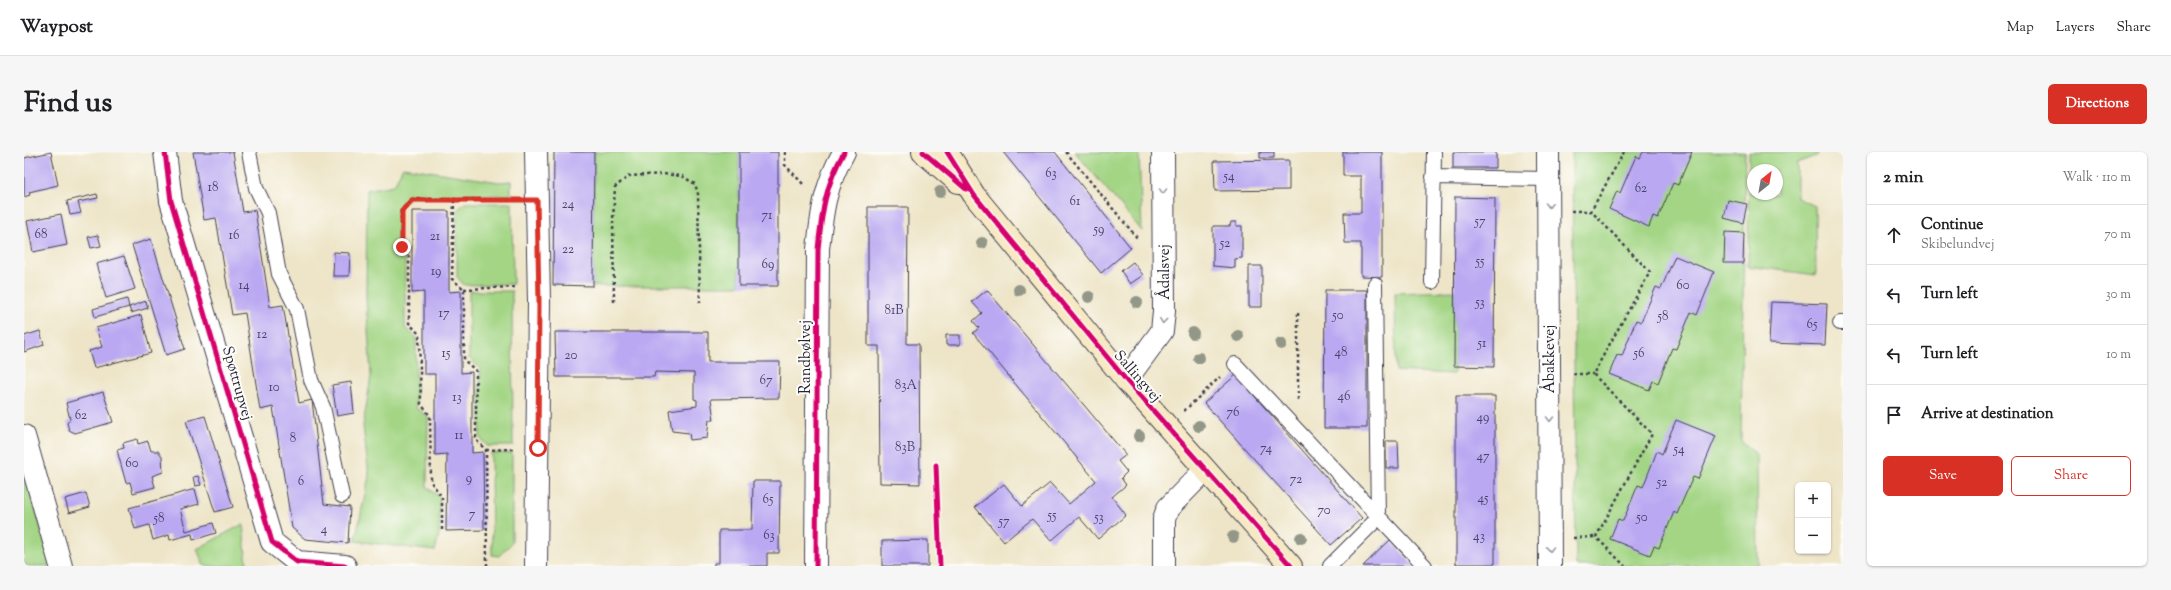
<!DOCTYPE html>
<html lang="en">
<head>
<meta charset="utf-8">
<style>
  body { margin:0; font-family:"Sorts Mill Goudy",serif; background:#f6f6f6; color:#202124 }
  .controls { position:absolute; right:12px; bottom:12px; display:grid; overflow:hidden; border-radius:6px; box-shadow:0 1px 3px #0004 }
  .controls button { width:36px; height:36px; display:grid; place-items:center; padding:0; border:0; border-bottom:1px solid #e0e0e0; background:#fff; color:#202124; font:20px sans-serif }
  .compass { position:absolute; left:1723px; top:12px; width:36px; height:36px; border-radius:50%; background:#fff; box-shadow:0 1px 3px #0004; rotate:31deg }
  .stop { position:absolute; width:12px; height:12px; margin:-9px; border:3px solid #d93025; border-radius:50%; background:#fff }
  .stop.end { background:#d93025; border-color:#fff; box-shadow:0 1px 4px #0008 }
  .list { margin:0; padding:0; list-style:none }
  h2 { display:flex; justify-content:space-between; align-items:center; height:52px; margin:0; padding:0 16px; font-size:17px }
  h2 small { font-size:13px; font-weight:400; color:#757577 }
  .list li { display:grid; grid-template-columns:26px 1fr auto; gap:12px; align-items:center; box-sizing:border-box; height:60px; padding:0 16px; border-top:1px solid #e0e0e0 }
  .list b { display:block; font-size:15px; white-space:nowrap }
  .list p { margin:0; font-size:13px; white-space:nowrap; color:#757577 }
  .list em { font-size:13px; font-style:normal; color:#757577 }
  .actions { display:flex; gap:8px; padding:12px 16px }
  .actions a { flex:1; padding:9px 0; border:1px solid #d93025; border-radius:6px; text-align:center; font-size:14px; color:#d93025 }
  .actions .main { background:#d93025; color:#fff }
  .icon { flex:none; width:22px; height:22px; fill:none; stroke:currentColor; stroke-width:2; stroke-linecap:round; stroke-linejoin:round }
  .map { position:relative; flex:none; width:1819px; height:414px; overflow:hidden; border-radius:6px }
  header { display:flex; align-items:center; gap:24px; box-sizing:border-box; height:56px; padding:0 20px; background:#fff; border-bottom:1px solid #e0e0e0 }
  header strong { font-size:19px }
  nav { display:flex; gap:22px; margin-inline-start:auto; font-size:14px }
  .intro { display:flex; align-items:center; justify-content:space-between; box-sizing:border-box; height:96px; padding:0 24px }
  h1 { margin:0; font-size:28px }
  .button { padding:10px 18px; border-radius:6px; background:#d93025; color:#fff; font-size:14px; font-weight:700 }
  main { display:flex; gap:24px; padding:0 24px }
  aside { flex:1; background:#fff; border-radius:6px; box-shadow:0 1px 3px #0004 }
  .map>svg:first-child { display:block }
  .green { fill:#a3d584; stroke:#627c60; fill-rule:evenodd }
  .building { fill:#baa8f2 }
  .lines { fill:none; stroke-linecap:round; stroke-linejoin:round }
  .lane-casing { stroke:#413f50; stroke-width:16 }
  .street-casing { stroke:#413f50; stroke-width:24 }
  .secondary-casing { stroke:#413f50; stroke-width:24 }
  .path { stroke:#413f50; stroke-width:2.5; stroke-dasharray:3 3; stroke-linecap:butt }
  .lane { stroke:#fff; stroke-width:14 }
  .street { stroke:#fff; stroke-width:22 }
  .secondary { stroke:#f6e9c3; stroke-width:22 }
  .cycleway-casing { stroke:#fdfcf7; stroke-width:8 }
  .cycleway { stroke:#d6006c; stroke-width:5 }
  .tree { fill:#939787 }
  .oneway { stroke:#9c9ca7 }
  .route { stroke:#d93025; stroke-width:5 }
  .labels { text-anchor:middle; stroke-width:4; stroke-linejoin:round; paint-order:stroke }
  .number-label { font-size:13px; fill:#484469 }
  .street-label { font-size:15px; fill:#22223b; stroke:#fdfcf7 }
</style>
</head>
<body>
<header>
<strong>Waypost</strong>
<nav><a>Map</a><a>Layers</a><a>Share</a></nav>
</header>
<div class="intro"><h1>Find us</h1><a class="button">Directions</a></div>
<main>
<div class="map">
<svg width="1819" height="414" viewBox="0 0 1819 414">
  <rect width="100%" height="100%" fill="#fdfcf7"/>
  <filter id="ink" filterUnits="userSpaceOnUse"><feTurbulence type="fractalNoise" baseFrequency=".025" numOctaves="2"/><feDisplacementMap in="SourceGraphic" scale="8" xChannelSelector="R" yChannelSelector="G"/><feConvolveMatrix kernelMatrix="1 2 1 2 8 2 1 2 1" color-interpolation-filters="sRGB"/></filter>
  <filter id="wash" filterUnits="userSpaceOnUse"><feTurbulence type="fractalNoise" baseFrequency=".012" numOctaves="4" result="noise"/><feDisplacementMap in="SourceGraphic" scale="16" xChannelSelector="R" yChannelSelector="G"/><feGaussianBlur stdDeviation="0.9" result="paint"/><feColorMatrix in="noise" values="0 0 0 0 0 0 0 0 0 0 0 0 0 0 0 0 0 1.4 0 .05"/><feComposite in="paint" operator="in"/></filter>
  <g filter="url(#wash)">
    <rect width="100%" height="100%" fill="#eee5c8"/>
    <!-- green -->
    <path class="green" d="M570,0H715V134H569Z
      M1051,0H1115L1118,79Z
      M1548,0H1721L1717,289L1733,303L1734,414H1552Z
      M1725,0H1794V3L1773,11V46L1791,54L1792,123L1724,114ZM1729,18H1753V42H1729Z
      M379,15L475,30L487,29V43L386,45L374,57L373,99L381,104V176L392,185V256L404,265L403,335L416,345L415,382L411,399L331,389L345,324L339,274L347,224L342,146L343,38L370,33Z
      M441,51H488L489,132L440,133L433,125V58Z
      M445,139H488L489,294H463L456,286V217L445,206Z
      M1431,139L1430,222L1372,219L1371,141Z
      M467,301H488V391L475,404L468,403Z
      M0,315L27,414H0Z
      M219,372L223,414H180L173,397Z"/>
    <g id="blocks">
      <!-- building -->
      <path class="building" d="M27,0L34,33L5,40L6,43L0,45V6Z
        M169,0H209L219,60L231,58L246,155L259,153L275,251L288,248L300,352L326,355L324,391L281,387L268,376L249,255L236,258L221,161L208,163L192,66L180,68Z
        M530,0H570L569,134L529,133Z
        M715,0H754V134H715Z
        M979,0H1031L1107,96L1077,121Z
        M1236,0H1250V6H1236Z
        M1319,0H1358V125L1337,124V91H1321L1320,61H1337V24H1319Z
        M1429,0H1472V16H1429Z
        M1619,0H1668L1654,33L1649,31L1634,66L1629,64L1625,75L1585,57L1593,39L1596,41L1612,4L1616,6Z
        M1265,8V38L1191,39L1190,9Z
        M73,42L74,46L54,50L57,61L46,63L43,49Z
        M1431,45L1471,46L1470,215L1430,214Z
        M1704,48L1723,52L1719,71L1700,66Z
        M844,55H884L883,192H895L896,332L856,331L855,194H844Z
        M388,59H425V140L437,139V221L448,220V301L459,300L460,378L422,379L423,302L411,303V222H400V140L388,141Z
        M37,62L43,93L9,100L3,69Z
        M1207,70H1212V74H1218V106L1211,107V116L1189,114V74H1206Z
        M1701,80L1720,81L1719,111H1700Z
        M74,83L77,94L67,96L64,85Z
        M127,87L161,197L142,203L108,93Z
        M310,100L326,101L325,124H309Z
        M100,104L111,137L82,146L72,112Z
        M1651,104L1690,120L1673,163L1667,160L1652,197L1648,196L1634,231L1629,229L1625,238L1585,222L1593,203L1598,204L1612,168L1617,170L1632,135L1637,137Z
        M1109,110L1119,123L1106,132L1097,119Z
        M1225,114H1238V155H1225Z
        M963,138L1102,303L1094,309L1103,320L1097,326L1102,333L1088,345L1102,363L1074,387L1055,365L1027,389L1008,367L980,390L951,355L980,332L998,354L1026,331L1045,352L1072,329L949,181L955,176L949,169L958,161L948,150Z
        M1301,138H1343V276H1300Z
        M103,147L105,155L122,149L124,156L107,161L105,155L71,165L69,157Z
        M1747,150L1803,152L1801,193L1745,191Z
        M117,163L127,201L70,216L65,199L78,195L72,176Z
        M16,179L20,193L0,200V184Z
        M531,180H684V210H756L755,246L687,247L690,268H685L683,286L666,288L665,281L648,279L645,258L673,254V248L670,247V221L631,220L630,225H532Z
        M922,183H936V193H922Z
        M1212,223L1338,366L1307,393L1180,251Z
        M327,230L330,261L313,264L308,233Z
        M79,240L89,270L51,281L45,278L43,271L46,267L42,251Z
        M1432,244H1471V412H1432Z
        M181,264L209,355L191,360L162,269Z
        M1652,268L1692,284L1674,327L1669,325L1653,362L1650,360L1635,396L1630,394L1626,403L1586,387L1594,367L1599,369L1614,333L1619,335L1633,299L1638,302Z
        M113,287L114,292L124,289L127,299H134L138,304L139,320L128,324L131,335L109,341L106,330L102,331L93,298L100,296L99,291Z
        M1362,289H1374L1375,316H1362Z
        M174,324L177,333L171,334L169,325Z
        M729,329H756L755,401H743V414H690V411H695V378H728Z
        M171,337L175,352L156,357L162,379L189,371L192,381L169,388L168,382L146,388L145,383L129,388L125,373L111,377L105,356Z
        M62,341L66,355L45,361L41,347Z
        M904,388V414H858V389Z
        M1366,388L1391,414H1339Z"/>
    </g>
  </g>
  <g filter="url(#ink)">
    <use href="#blocks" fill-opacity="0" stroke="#413f50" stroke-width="1"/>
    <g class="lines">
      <defs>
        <path id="lane" d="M225,0L232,36L244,61L255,122L273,157L287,228L299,255L318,344
          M1409,25L1524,27
          M1408,130L1410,0
          M1816,171H1819
          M1211,212L1401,414
          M1306,414L1354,366L1351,132"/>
        <path id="street" d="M141,0L147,49L248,390L273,410L321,414
          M512,0L515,149L512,414
          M1524,0L1526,414
          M1102,228L1138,179L1140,159L1139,0
          M0,284L37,414
          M792,414L794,97C798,59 801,34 820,0
          M1140,414V367L1144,356L1181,318"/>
        <path id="secondary" d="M899,0L934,30
          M923,0L950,43L1102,228L1267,414"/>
      </defs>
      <!-- lane casing -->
      <use href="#lane" class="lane-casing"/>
      <!-- street casing -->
      <use href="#street" class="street-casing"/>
      <!-- secondary casing -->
      <use href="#secondary" class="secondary-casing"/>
      <!-- path -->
      <path class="path" d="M761,0V13L780,33
        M1042,0L1114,87
        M1600,0L1567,59L1626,120L1569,222L1628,282L1572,385L1601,414
        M430,48L428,127L440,137V208L452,219V288L462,298L463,414
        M1547,59H1567
        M440,137L492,135
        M590,150L589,67L591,35L605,24L639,22L658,24L671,32L674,42L676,151
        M1549,222H1569
        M1274,248V161
        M1160,259L1196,225
        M462,298L490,297
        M912,313L916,414
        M418,378V345L407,330L406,264L397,252L395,182L385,171V102L378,95L377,59L388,47L489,48
        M1549,386L1572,385"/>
      <!-- lane -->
      <use href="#lane" class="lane"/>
      <!-- street -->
      <use href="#street" class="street"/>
      <!-- secondary -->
      <use href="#secondary" class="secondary"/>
      <defs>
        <path id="cycleway" d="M141,0L147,49L248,390L273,410L321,414
          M899,0L942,37
          M923,0L950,43L1102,228L1267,414
          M912,313L916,414
          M792,414L794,97C798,59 801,34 820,0"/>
      </defs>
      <!-- cycleway casing -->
      <use href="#cycleway" class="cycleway-casing"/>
      <!-- cycleway -->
      <use href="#cycleway" class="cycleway"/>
    </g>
    <!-- trees -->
    <g class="tree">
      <circle cx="916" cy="40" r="6"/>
      <circle cx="958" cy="91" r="6"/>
      <circle cx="995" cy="138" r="6"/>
      <circle cx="1065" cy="145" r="6"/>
      <circle cx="1113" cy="150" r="6"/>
      <circle cx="1169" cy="181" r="6"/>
      <circle cx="1214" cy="184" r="6"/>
      <circle cx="1257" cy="192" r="6"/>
      <circle cx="1175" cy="206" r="6"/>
      <circle cx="1175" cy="274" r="6"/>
      <circle cx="1115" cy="284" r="6"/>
      <circle cx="1209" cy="385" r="6"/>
      <circle cx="1277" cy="386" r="6"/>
    </g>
    <!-- one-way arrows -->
    <defs><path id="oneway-chevron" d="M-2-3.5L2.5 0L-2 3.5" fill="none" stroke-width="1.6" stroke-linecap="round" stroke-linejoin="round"/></defs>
    <g class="oneway">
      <use href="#oneway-chevron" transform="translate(1139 39) rotate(90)"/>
      <use href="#oneway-chevron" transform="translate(1525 53) rotate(90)"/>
      <use href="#oneway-chevron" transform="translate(1139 169) rotate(96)"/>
      <use href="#oneway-chevron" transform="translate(1526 267) rotate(90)"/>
      <use href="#oneway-chevron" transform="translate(1526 397) rotate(90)"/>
    </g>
  </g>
  <g class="lines" filter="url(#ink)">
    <!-- route -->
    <path class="route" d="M378,95V59L388,48H513L515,149L514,296"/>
  </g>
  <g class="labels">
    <!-- number labels -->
    <g class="number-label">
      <text x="1027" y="25">63</text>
      <text x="1205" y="28">54</text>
      <text x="189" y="39">18</text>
      <text x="1617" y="40">62</text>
      <text x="1051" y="53">61</text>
      <text x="544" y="56">24</text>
      <text x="743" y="67">71</text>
      <text x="1456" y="73">57</text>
      <text x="1075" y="81">59</text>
      <text x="17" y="86">68</text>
      <text x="210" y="87">16</text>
      <text x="411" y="88">21</text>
      <text x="1201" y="95">52</text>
      <text x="544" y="101">22</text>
      <text x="1456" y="113">55</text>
      <text x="744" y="116">69</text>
      <text x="412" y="123">19</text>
      <text x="220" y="137">14</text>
      <text x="1659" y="137">60</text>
      <text x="1456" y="154">53</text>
      <text x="870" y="162">81B</text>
      <text x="420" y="165">17</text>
      <text x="1314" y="167">50</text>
      <text x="1639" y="168">58</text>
      <text x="1788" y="176">65</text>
      <text x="238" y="186">12</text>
      <text x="1458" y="195">51</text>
      <text x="1317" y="204">48</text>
      <text x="422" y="205">15</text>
      <text x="1615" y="205">56</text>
      <text x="547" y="207">20</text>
      <text x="742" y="232">67</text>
      <text x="882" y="237">83A</text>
      <text x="250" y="239">10</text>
      <text x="1320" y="248">46</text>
      <text x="433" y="249">13</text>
      <text x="1209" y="264">76</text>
      <text x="57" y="267">62</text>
      <text x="1459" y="269">49</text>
      <text x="435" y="287">11</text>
      <text x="269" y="290">8</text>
      <text x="881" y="299">83B</text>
      <text x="1242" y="300">74</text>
      <text x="1655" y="301">54</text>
      <text x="1459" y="308">47</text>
      <text x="108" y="315">60</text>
      <text x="445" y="330">9</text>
      <text x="1272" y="331">72</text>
      <text x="277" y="333">6</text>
      <text x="1638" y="334">52</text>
      <text x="1459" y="350">45</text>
      <text x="744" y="351">65</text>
      <text x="1300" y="362">70</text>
      <text x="448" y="366">7</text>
      <text x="1028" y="367">55</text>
      <text x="1075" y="369">53</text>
      <text x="1618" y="369">50</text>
      <text x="135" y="370">58</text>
      <text x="980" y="373">57</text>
      <text x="300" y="381">4</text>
      <text x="745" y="387">63</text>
      <text x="1455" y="388">43</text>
    </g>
    <!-- street labels -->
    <g class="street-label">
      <text transform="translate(1140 120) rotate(-90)" y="5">Ådalsvej</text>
      <text transform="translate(781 205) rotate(-90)" y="5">Randbølvej</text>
      <text transform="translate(1525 207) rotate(-90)" y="5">Åbakkevej</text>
      <text transform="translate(1114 224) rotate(49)" y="5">Sallingvej</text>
      <text transform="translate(214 231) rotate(74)" y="5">Spøttrupvej</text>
    </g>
  </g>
</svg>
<div class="controls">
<button>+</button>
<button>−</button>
</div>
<svg class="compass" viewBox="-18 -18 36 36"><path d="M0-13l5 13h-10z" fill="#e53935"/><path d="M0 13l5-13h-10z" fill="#757577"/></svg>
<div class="stop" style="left:514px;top:296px"></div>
<div class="stop end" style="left:378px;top:95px"></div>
</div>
<aside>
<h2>2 min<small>Walk · 110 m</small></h2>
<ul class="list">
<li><svg class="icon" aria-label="ahead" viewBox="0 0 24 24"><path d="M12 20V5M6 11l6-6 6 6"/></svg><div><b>Continue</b><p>Skibelundvej</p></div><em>70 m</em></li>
<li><svg class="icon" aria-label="left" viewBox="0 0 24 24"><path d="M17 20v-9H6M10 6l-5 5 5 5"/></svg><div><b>Turn left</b></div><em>30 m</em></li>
<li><svg class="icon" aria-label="left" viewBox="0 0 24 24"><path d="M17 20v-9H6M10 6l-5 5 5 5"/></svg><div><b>Turn left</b></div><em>10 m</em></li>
<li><svg class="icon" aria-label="arrive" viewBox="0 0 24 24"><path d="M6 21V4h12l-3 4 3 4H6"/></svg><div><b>Arrive at destination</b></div></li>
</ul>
<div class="actions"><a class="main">Save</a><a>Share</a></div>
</aside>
</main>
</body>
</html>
